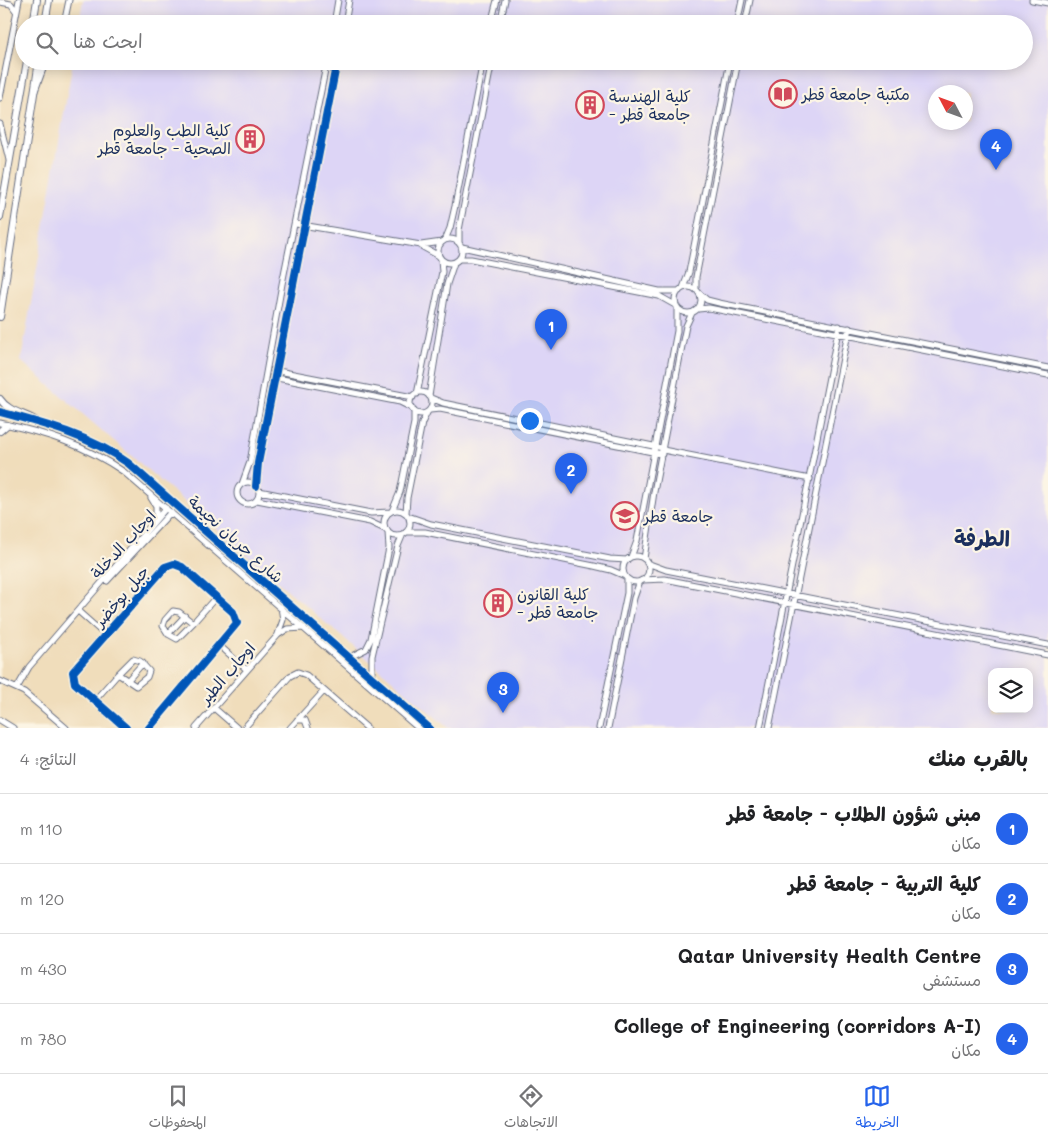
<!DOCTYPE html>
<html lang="ar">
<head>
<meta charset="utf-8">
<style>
  body { margin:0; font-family:Mali,"Playpen Sans Arabic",sans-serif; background:#f2f2f2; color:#202124; direction:rtl }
  .controls { position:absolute; right:15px; bottom:15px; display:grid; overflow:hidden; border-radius:10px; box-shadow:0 2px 12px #0003 }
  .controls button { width:45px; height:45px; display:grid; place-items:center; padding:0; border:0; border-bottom:1px solid #e0e0e0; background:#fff; color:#202124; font:25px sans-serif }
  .compass { position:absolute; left:928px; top:85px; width:45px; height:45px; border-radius:50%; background:#fff; box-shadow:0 2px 12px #0003; rotate:311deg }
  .you { position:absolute; left:529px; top:420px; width:18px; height:18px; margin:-12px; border:4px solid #fff; border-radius:50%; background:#1a73e8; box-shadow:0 0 0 8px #1a73e833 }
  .badge { display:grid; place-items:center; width:32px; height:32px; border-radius:50%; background:#2563eb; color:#fff; font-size:16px; font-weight:700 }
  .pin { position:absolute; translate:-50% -41px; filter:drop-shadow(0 1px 2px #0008) }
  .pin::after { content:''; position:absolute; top:26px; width:18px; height:15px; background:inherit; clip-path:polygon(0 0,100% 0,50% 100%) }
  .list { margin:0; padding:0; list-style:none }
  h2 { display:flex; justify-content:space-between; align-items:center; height:65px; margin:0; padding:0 20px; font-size:21px }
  h2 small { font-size:16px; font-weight:400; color:#757577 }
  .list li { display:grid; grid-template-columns:32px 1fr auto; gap:15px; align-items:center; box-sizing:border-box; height:70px; padding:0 20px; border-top:1px solid #e0e0e0 }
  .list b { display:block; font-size:19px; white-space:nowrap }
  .list p { margin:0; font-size:16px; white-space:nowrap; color:#757577 }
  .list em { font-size:16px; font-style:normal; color:#757577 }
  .icon { flex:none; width:28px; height:28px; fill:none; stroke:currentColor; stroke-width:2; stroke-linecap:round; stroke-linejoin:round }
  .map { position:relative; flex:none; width:1048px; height:728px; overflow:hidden; direction:ltr }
  .search { position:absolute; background:#fff; box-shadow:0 2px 12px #0003; left:15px; right:15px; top:15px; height:55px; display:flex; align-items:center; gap:12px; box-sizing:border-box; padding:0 18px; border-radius:28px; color:#757577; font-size:19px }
  .sheet { height:345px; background:#fff }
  nav { display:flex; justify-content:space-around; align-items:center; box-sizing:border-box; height:70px; border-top:1px solid #e0e0e0; background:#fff; font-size:14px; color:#757577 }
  nav a { display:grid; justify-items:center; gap:2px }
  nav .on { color:#2563eb }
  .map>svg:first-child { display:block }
  .built { fill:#ddd5f6; fill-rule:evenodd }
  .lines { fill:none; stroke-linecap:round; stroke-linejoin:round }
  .minor-casing { stroke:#666c7f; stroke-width:7 }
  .major-casing { stroke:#666c7f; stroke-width:8 }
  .minor { stroke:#fff; stroke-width:5 }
  .major { stroke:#fff; stroke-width:6 }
  .cycleway-casing { stroke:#fcf5e5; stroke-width:11 }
  .cycleway { stroke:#0057b8; stroke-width:8 }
  .labels { text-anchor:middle; stroke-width:4.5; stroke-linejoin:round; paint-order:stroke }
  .poi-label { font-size:16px; fill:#1b2f5e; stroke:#fcf5e5; text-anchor:start }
  .street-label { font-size:16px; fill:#1b2f5e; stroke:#fcf5e5 }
  .district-label { font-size:21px; font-weight:bold; fill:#1b2f5e; stroke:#fcf5e5 }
</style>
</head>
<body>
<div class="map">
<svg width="1048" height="728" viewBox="0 0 1048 728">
  <rect width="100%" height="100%" fill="#fcf5e5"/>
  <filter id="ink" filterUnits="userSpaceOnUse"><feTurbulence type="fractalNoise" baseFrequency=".02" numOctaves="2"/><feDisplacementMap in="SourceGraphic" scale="10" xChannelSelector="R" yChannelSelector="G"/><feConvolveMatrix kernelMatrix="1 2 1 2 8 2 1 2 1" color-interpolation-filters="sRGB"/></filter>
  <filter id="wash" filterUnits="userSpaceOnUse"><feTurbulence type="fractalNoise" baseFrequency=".0096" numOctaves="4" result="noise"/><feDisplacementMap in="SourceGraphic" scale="20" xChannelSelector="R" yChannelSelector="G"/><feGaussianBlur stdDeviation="1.12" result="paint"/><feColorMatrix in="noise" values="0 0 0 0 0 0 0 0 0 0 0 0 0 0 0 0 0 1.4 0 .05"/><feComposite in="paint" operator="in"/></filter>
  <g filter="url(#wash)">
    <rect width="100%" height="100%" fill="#f0ddbb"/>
    <!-- built -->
    <path class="built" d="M83,0H1048V728H448L21,361L73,61H1024V24H79ZM936,92H966V122H936ZM992,672H1029V709H992Z"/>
  </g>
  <g filter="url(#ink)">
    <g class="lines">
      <defs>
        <path id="minor" d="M1032,0L1048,3
          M0,2L11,4L16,11
          M64,24L69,0
          M334,24L338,0
          M345,24L349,0
          M491,24L497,0
          M500,24L505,0
          M737,24L742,0
          M745,24L750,0
          M35,91L46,61
          M0,98L19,0
          M0,124L9,160
          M296,224L421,245L442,242
          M438 251a12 12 0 1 1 24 0a12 12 0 1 1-24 0Z
          M445,240L450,228L455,206L483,61
          M459,242V230L492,61
          M421,246L439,256
          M462,247L659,291H679
          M459,259H471L659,296L675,305
          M675 300a13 13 0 1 1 26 0a13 13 0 1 1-26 0Z
          M683,288L689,272L730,61
          M696,290V277L738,61
          M700,294L707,300L719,303L1048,368
          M698,309L709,308L1048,375
          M273,370L413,397
          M272,377L400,402L412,408
          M410 403a11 11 0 1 1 22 0a11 11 0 1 1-22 0Z
          M417,394L442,272L441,259
          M429,396L447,284L454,263
          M431,398L443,403L663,448
          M430,410L440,409L662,454
          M0,412C45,424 90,436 128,463L429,728
          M0,423C46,433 85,445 124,472L418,728
          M663,450L810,479
          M237 493a11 11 0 1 1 22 0a11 11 0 1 1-22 0Z
          M242,484L250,462L282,284L327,61
          M256,486L258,463L337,61
          M259,491L371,513L390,512
          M151,498L156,506V518
          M257,500L370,522L387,530
          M384 523a13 13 0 1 1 26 0a13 13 0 1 1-26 0Z
          M392,511L400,492L414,423V411
          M406,513L407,498L422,423L427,413
          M408,516L431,524L610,559L627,560
          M406,532H425L594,566L611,570L625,576
          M623 569a13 13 0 1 1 26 0a13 13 0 1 1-26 0Z
          M631,557L637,541L677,331V308
          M644,559L654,492L682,346L686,326L692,313
          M647,563L666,570L1048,645
          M642,580L665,579L1048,655
          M107,581L171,512
          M78,611L105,635
          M173,611L179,612L193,623L177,639L168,634L163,626L165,620Z
          M193,623L216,597
          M168,634L185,616
          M278,634L283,620L281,607
          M220,646L247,670
          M348,658L366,649L371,639L389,548L388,532
          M133,659L140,661L149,671L147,677L136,686L118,674Z
          M372,678V656L398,546L403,534
          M0,681L24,692L66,728
          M127,681L143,663
          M17,688L29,667L166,508
          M95,700L118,674
          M214,708L237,728
          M0,720L13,728
          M297,720H305L308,728
          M126,728L75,683L73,672L165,567L174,564L182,567L233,612L237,623L149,728
          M196,728L278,635L287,629L304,628
          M244,728L290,676L298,672L306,675L367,728
          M290,728L324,691
          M599,728L627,593V579
          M608,728L634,598L640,581
          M760,728L839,326
          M769,728L849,328"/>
        <path id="major" d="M33,24L37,0
          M45,24L49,0
          M0,217L27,61
          M0,317L39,61
          M0,399C9,413 27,413 40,423
          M0,431L7,425"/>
      </defs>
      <!-- minor casing -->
      <use href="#minor" class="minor-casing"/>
      <!-- major casing -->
      <use href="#major" class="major-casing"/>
      <!-- minor -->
      <use href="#minor" class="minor"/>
      <!-- major -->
      <use href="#major" class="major"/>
      <defs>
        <path id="cycleway" d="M0,412C45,424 90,436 128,463L429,728
          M256,486L258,463L337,61
          M126,728L75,683L73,672L165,567L174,564L182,567L233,612L237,623L149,728"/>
      </defs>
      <!-- cycleway casing -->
      <use href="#cycleway" class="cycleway-casing"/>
      <!-- cycleway -->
      <use href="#cycleway" class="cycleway"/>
    </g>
  </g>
  <!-- icons -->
  <defs>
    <symbol id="library-ring" viewBox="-11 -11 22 22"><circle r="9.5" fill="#fcf5e5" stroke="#d1495b" stroke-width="1.5"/><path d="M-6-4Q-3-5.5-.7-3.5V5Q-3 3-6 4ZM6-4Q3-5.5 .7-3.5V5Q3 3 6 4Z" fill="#d1495b"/></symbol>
    <symbol id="building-ring" viewBox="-11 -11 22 22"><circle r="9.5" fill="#fcf5e5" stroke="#d1495b" stroke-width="1.5"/><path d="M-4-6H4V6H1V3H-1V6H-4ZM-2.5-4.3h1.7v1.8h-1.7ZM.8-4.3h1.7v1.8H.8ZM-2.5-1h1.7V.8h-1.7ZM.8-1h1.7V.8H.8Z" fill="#d1495b"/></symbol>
    <symbol id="university-ring" viewBox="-11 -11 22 22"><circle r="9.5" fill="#fcf5e5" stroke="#d1495b" stroke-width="1.5"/><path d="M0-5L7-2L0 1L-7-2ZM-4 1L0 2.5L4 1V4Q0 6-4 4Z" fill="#d1495b"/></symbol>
  </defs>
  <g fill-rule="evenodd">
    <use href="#library-ring" x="767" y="78" width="32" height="32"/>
    <use href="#building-ring" x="574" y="89" width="32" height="32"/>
    <use href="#building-ring" x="234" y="123" width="32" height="32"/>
    <use href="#university-ring" x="609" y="500" width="32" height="32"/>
    <use href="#building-ring" x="482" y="587" width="32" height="32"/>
  </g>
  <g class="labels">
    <!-- poi labels -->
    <g class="poi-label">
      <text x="802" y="100">مكتبة جامعة قطر</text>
      <text x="609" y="102">كلية الهندسة<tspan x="609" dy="18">- جامعة قطر</tspan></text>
      <text x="231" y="136" text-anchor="end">كلية الطب والعلوم<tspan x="231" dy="18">الصحية - جامعة قطر</tspan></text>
      <text x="644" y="522">جامعة قطر</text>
      <text x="517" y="600">كلية القانون<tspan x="517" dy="18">- جامعة قطر</tspan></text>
    </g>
    <!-- street labels -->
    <g class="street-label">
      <text transform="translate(236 539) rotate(42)" y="6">شارع جريان نجيمة</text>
      <text transform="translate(123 544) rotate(-47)" y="6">اوجاب الدخلة</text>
      <text transform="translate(121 596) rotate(-49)" y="6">جبل بوخضر</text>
      <text transform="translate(227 673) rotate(-49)" y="6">اوجاب الطير</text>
    </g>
    <!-- district labels -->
    <g class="district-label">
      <text x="982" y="546">الطرفة</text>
    </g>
  </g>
</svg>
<div class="controls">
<button><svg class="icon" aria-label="layers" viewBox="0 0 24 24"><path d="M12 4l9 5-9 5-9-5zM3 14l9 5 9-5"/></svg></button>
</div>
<svg class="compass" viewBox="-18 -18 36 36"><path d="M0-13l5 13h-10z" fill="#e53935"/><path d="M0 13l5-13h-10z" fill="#757577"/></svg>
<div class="you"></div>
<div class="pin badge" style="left:551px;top:350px">1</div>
<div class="pin badge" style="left:571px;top:494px">2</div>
<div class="pin badge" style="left:503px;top:713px">3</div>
<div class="pin badge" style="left:996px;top:170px">4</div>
<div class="search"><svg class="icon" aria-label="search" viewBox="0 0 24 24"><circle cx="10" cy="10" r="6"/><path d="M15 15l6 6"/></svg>ابحث هنا</div>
</div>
<section class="sheet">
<h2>بالقرب منك<small>النتائج: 4</small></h2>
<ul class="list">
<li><span class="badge">1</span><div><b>مبنى شؤون الطلاب - جامعة قطر</b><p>مكان</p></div><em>110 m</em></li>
<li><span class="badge">2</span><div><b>كلية التربية - جامعة قطر</b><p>مكان</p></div><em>120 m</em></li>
<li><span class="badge">3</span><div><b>Qatar University Health Centre</b><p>مستشفى</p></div><em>430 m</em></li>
<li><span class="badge">4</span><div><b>College of Engineering (corridors A-I)</b><p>مكان</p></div><em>780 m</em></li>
</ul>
</section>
<nav>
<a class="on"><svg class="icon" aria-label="map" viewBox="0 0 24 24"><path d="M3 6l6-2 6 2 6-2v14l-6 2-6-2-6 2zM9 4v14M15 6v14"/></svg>الخريطة</a>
<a><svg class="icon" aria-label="directions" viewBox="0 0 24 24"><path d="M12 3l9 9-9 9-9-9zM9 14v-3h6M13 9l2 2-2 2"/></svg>الاتجاهات</a>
<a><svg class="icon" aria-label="saved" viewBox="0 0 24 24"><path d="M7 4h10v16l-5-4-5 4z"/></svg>المحفوظات</a>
</nav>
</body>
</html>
